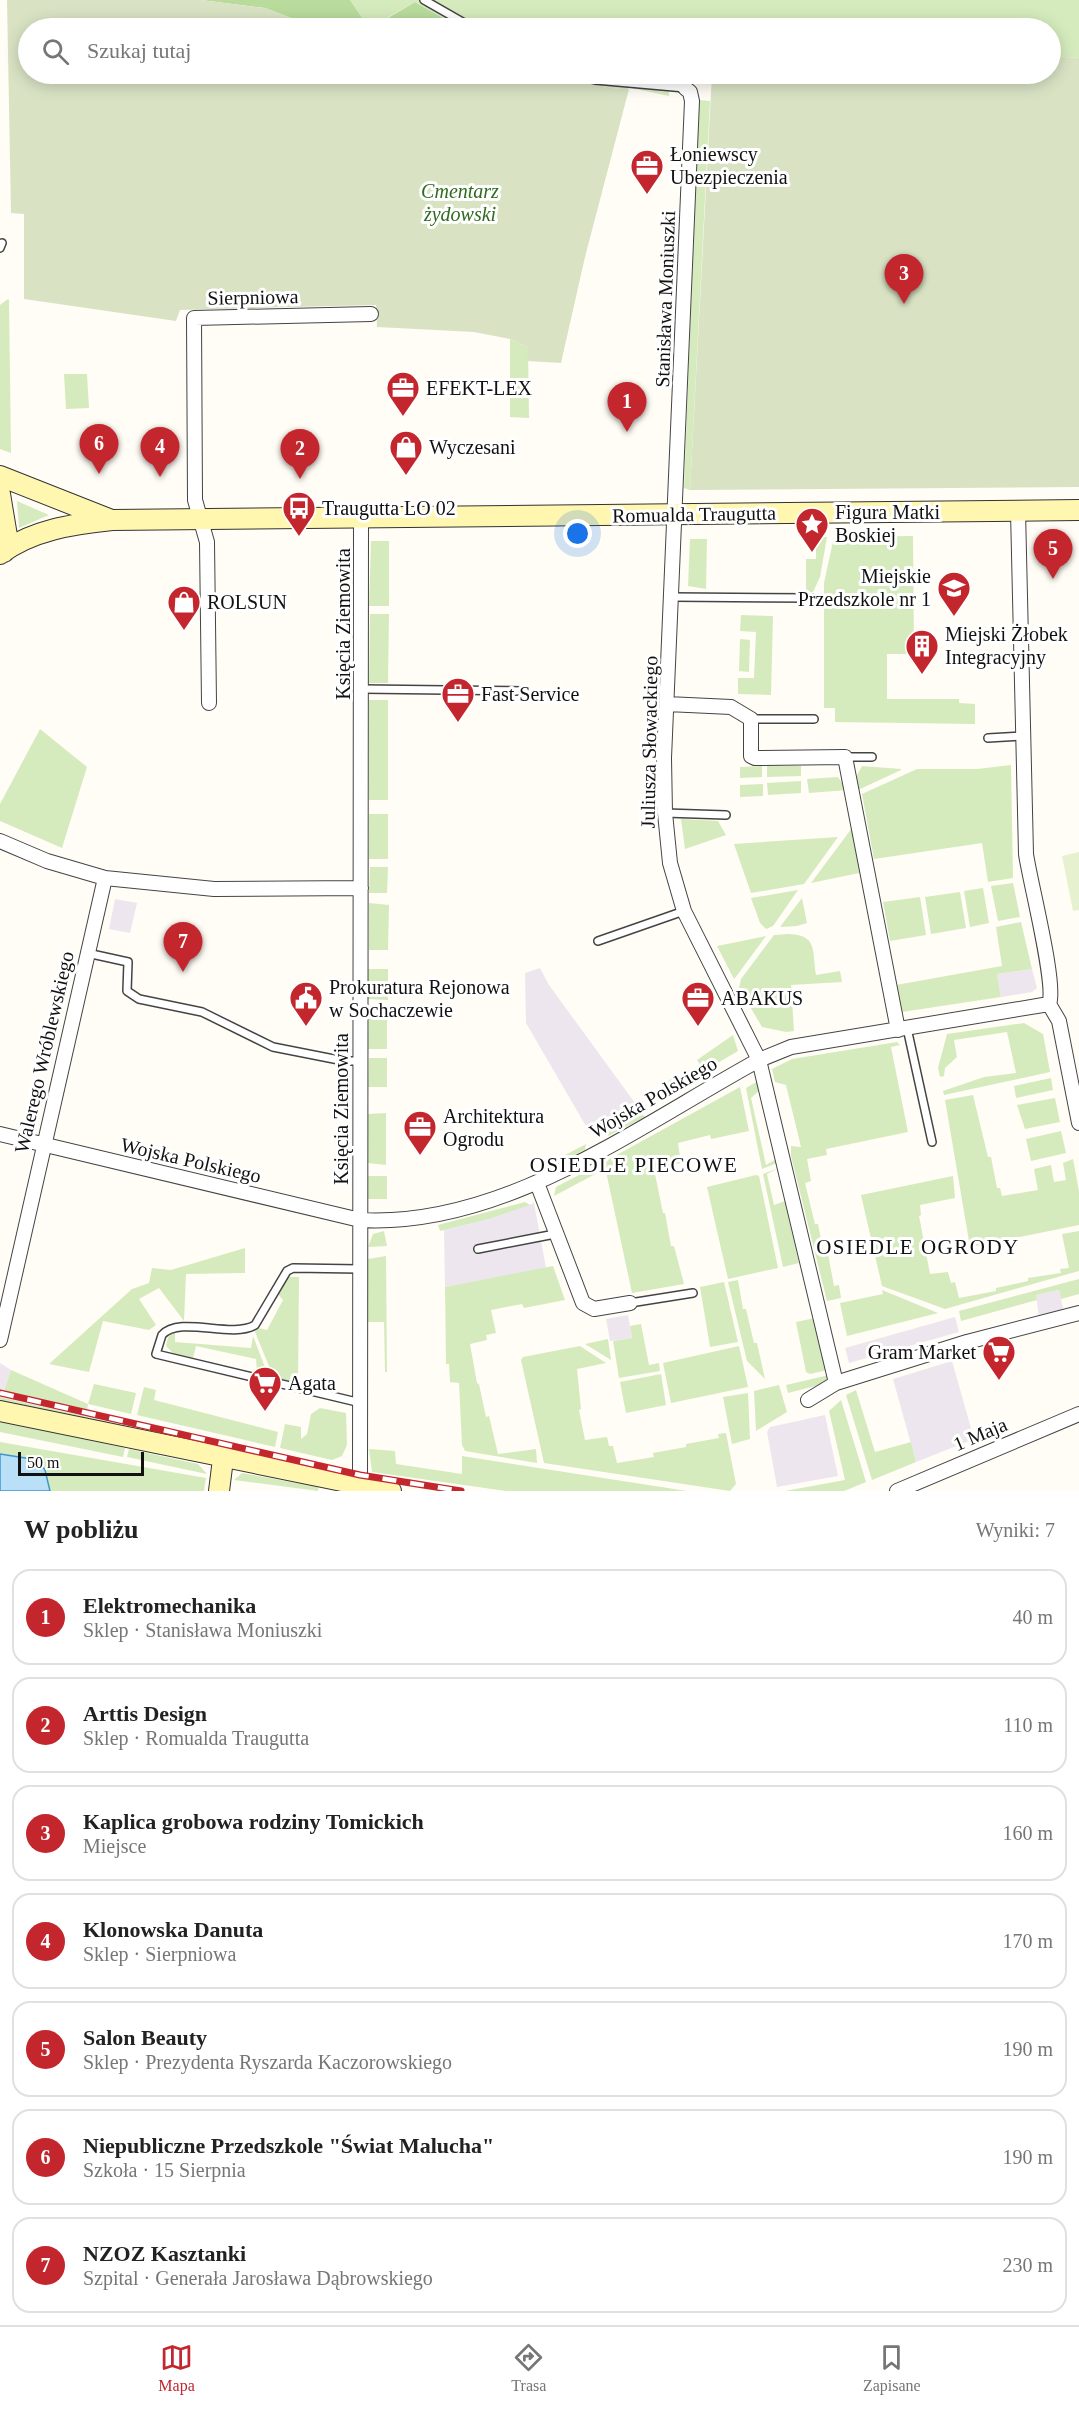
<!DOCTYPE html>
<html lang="pl">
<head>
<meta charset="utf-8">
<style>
  body { margin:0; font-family:Georgia,serif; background:#f6f6f6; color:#222 }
  .scale { position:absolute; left:18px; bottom:15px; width:126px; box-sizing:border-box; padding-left:6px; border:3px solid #111; border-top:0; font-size:16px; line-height:21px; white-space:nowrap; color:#111; -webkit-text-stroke:4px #fff; paint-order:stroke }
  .you { position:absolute; left:578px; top:534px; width:21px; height:21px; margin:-15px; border:4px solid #fff; border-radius:50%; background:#1a73e8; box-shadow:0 0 0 9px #1a73e833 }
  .badge { display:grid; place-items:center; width:39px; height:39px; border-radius:50%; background:#c4262e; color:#fff; font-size:20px; font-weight:700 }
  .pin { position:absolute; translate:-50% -50px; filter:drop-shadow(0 2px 3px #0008) }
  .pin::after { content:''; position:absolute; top:32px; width:21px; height:18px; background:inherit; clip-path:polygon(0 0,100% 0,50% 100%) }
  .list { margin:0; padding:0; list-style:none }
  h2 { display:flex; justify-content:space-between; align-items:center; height:78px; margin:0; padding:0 24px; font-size:26px }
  h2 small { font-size:20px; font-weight:400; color:#767676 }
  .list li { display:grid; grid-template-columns:39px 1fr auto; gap:18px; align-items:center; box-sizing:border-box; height:96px; margin:0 12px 12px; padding:0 12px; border:2px solid #e0e0e0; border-radius:18px }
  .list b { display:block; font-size:22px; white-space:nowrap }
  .list p { margin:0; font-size:20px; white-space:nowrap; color:#767676 }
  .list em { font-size:20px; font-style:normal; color:#767676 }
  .icon { flex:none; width:33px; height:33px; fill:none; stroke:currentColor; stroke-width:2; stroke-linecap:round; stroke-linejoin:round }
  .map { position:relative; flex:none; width:1079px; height:1491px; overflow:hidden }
  .search { position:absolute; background:#fff; box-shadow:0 3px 15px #0003; left:18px; right:18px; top:18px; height:66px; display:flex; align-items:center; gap:15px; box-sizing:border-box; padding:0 21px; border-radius:33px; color:#767676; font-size:22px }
  .sheet { height:834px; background:#fff }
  nav { display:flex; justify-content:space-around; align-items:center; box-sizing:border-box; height:84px; border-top:2px solid #e0e0e0; background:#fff; font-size:16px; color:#767676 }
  nav a { display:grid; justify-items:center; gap:3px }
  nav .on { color:#c4262e }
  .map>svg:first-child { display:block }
  .industrial { fill:#eee6ef }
  .green { fill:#d5ebbd }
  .forest { fill:#b9dc9c }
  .cemetery { fill:#d9e3c4 }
  .pitch { fill:#e6f2cf }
  .water { fill:#b9e0f7; stroke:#3f96cf; stroke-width:1.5 }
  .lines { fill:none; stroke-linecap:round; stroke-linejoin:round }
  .lane-casing { stroke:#444; stroke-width:10 }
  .street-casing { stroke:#444; stroke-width:16 }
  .secondary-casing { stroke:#333; stroke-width:22 }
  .lane { stroke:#fff; stroke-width:7 }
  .street { stroke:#fff; stroke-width:14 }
  .secondary { stroke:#fff6b0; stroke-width:20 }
  .rail-casing { stroke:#c4262e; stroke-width:7 }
  .rail { stroke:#fff; stroke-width:4.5; stroke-dasharray:14; stroke-linecap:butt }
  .labels { text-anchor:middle; stroke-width:6; stroke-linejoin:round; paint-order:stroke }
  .poi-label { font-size:20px; fill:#111; stroke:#fff; text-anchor:start }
  .park-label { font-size:20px; font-style:italic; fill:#2f6b1f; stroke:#fff }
  .street-label { font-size:20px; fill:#111; stroke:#fff }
  .neighbourhood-label { font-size:21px; letter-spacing:1.5px; fill:#111; stroke:#fff }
</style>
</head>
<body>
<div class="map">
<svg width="1079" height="1491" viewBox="0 0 1079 1491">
  <rect width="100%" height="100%" fill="#fffdf5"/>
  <!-- industrial -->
  <path class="industrial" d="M115,899L137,903L130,933L109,929Z
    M540,968L549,985L635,1103L590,1133L526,1023L525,973Z
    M1032,969L1037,988L1032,992L1001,997L997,974Z
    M534,1203L546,1268L445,1287L444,1230L489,1219Z
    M1059,1290L1064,1313L1039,1318L1036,1295Z
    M628,1315L632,1338L610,1341L606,1319Z
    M955,1317L959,1332L849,1363L845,1348Z
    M952,1361L974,1439L916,1462L893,1379Z
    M0,1363L11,1370L4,1391L0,1390Z
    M825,1415L838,1476L777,1487L767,1432L770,1427Z"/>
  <!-- green -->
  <path class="green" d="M350,0H1079V58L1051,56L1050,28H460L415,2L369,28Z
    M545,74H674L673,81H669V96L626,87L618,89Z
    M679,74H704V81L679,80Z
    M699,100L710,101L690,490L684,488Z
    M8,299L9,300L11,453L0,449V305Z
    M510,339L528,347L529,418L510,417Z
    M64,374H87L89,408L66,409Z
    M17,501L49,515L19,528Z
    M913,536L914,654H887V699H959V703L975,704V724L835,722V708H824V583L834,537Z
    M816,537H827L820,577L813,592L806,593V559H816Z
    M690,539H707L706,589L688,586Z
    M371,541H389V606H369Z
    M370,614H389L388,683H369Z
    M741,615L773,616L771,695L738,694V678H754L756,632L740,631Z
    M740,639L750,640L749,672L739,671Z
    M369,700H388V800H369Z
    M40,729L87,767L62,848L0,821V804Z
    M1011,765L1013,878L988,882L982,843L874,859L862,794L917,769H977Z
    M762,766V777L740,778V767Z
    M767,766H801V776L767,777Z
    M862,766L901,769V770L858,790L855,779Z
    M838,777L847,790L809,793L807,779Z
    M801,781V793L768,795L767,783Z
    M763,784V796L740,797V785Z
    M369,814H388V859H369Z
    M681,819L718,821L726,835L685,849Z
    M855,824L864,872L811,883Z
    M838,837L804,884L751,893L734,844Z
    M370,867H388L387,893H369Z
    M1013,883L1020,917L998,921L991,886Z
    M983,888L989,923L970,927L964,891Z
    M798,890L773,926L766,929L760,923L751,898Z
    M960,892L966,928L931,934L925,897Z
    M920,897L926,935L890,941L883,902Z
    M802,898L807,923L797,926L780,927Z
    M369,903L389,905L388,950H369Z
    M1021,922L1032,969L997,974L1001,997L902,1012L896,985L1002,966L996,927Z
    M788,934C818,935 812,950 816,975L840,971L842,982L791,985L794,1031L786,1032L762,1027L739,988L741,979L774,935Z
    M766,936L738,974L734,979L717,946Z
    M368,969H388V1000L368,999Z
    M369,1008H387V1049H368Z
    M1024,1023L1043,1034L1050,1072L944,1095L943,1091L984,1077L1016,1073L1007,1032L954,1040L957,1057L945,1068L944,1076L940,1077L938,1068L947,1034Z
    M733,1035L738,1051L704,1071L697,1060Z
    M897,1042L900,1045L891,1047L908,1132L826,1149L827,1155L807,1159L811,1181L805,1183L815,1224H818L824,1254H828L834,1286L839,1285L841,1298L827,1301L791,1156V1146L801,1147L786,1085L775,1082L772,1069L792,1059Z
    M369,1058H387V1087H368Z
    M673,1077L678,1085L648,1101L647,1100Z
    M1051,1078L1053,1090L1016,1098L1014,1086Z
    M758,1081L760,1090L751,1098L766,1165L776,1159L777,1163L762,1169L746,1088Z
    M740,1087L749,1131L711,1139L710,1135L678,1143L681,1163L673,1165V1169L655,1174L663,1213H665L671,1246H674L684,1284L632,1293L604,1162Z
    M973,1095L988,1157H991L997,1188H1000L1002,1196L1038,1190L1034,1169L1051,1165L1054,1182L1066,1180L1063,1163L1073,1159L1079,1191V1225L970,1247L945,1100Z
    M1055,1098L1060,1122L1025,1129L1017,1105Z
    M386,1113V1165L368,1163V1114Z
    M641,1113L645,1117L608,1136L605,1133Z
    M1061,1131L1066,1153L1031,1161L1026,1139Z
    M586,1144L585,1150L554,1165L550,1163Z
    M598,1165L601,1171L554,1196L556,1187Z
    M778,1168L767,1174L774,1205L785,1201L799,1263L783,1267L763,1174Z
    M756,1175L759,1176L778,1268L728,1279L707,1187Z
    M368,1176H387V1199H368Z
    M953,1176L955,1198L920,1205L921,1215L919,1216L930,1274L948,1272L951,1283L955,1282L959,1298L996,1291V1288L1028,1281V1278L1061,1273L1060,1269L1069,1268L1062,1234L1079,1231V1271L945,1309L882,1286L861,1195Z
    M525,1202L530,1205L489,1219L440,1231L438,1225Z
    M384,1231L387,1246L368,1247L373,1234Z
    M245,1248V1273L186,1274L184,1321L159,1288L139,1299L156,1325L149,1330L103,1321L89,1372L49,1364L132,1289L149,1283L152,1268L171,1270Z
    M386,1256L387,1372H385L384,1322H367L368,1259Z
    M553,1266L565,1300L524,1308L522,1304L491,1310L496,1333L486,1335L487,1340L470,1344L477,1383L479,1384L486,1417L489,1416L498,1454L536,1449L537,1463L465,1451L462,1445L459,1383L450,1382L449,1364H446L445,1287Z
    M287,1277H299L298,1385L273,1376L255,1332L258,1328L267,1330L283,1300L277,1293Z
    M1079,1279V1294L1061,1299L1059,1290L1036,1295L1037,1300L961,1321L959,1311Z
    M738,1280L743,1309H746L754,1343H757L765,1379L747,1361L728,1282Z
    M724,1282L738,1342L710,1347L700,1287Z
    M882,1290L938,1313L847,1336L840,1303L883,1294Z
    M815,1318L828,1370L810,1374L806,1372L796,1322Z
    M641,1324L649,1365L659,1363L660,1371L619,1378L613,1341L632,1338L630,1326Z
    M175,1332V1342L251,1348L253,1336L268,1375L257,1371L256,1359L196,1346L193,1358L173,1353L166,1346L168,1337Z
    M608,1339L611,1360L585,1344Z
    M580,1346L606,1363L577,1369L581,1409L579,1410L585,1440L607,1437L609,1446H613L617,1463L654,1457L653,1453L686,1447V1444L719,1438L718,1434L726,1433L736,1484L730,1491L544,1463L521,1360L523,1357Z
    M739,1346L748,1387L671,1403L663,1363Z
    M11,1370L88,1404L94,1384L136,1393L131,1414L88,1404L87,1411L4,1391Z
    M661,1374L666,1405L626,1413L620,1382Z
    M829,1375L831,1380L827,1383L788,1393L786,1385Z
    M779,1385L787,1412L756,1431L754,1391Z
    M144,1387L156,1390L154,1400L278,1432L275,1447L137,1415Z
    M856,1390L875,1452L911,1442L916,1462L872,1480L846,1395Z
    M748,1393L750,1439L732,1444L723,1397Z
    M0,1397L321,1470L0,1402Z
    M841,1400L866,1482L844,1491H785L845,1480L829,1411Z
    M320,1408L346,1413L347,1445L342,1456L332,1460L280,1448L285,1424L301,1427V1439L307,1434L311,1414Z
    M0,1421L125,1448L123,1457L0,1432Z
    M0,1442L206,1478L204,1491H0Z
    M129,1449L198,1464L207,1474L127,1457Z
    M369,1449L395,1451L396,1464L462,1474V1456L687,1491H506L372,1472Z
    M242,1473L318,1487V1491L234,1480Z"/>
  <!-- forest -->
  <path class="forest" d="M201,0H350L369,28L302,22L265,8Z
    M415,2L460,28H371Z"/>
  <!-- cemetery -->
  <path class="cemetery" d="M7,0H201L265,8L302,22L361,28H28V74H539L618,89L626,87L629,89L585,257L561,363L527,361L528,347L510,339L474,332L377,327L376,305L180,310L176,321L24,299V214L11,213Z
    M1051,56L1079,58V487L690,490L712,74H1050Z"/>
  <!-- pitch -->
  <path class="pitch" d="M1079,852V910L1073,911L1062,856Z"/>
  <!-- water -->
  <path class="water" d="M0,1454L38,1460L45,1470L50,1491H0Z"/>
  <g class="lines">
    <defs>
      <path id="lane" d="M424,0L473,28
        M569,74L595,80L685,88
        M0,248L2,243
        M672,597L815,598
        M362,689L522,691
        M751,719H814
        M988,738L1023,736
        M845,757H872
        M665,813L726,815
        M598,941L684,911
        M87,953L128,962L127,991L139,999L202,1012L273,1047L344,1061H361
        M907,1028L932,1142
        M478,1249L555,1234
        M360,1269L293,1268L287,1271L255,1325C231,1339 180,1315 162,1335L156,1354L361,1403
        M630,1303L693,1293"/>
      <path id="street" d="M685,88L690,92L692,101L664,758L665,813L670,863L684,911L759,1060L836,1383L967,1342L1079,1313
        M1018,511L1026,854C1030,882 1057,986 1049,1004
        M209,703L207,542L195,500L194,318L371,314
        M667,704L731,707L751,719V756L755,758L845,757L898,1030
        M0,841L47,861L105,878L214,889L361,888
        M1049,1004L1059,1021L1079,1123
        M0,1134L360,1220C504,1228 638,1126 759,1060L791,1047L1049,1004
        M537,1183L583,1303L594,1309L630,1303
        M0,1340L105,878
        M808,1400L836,1383
        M360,1485L361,518
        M897,1491L1079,1414"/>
      <path id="secondary" d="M0,476L109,519
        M0,494L7,536L4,552
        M0,554C32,530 73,524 112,520L1079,510
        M0,1411L391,1491
        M219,1491L223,1459"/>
    </defs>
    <!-- lane casing -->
    <use href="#lane" class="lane-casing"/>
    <!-- street casing -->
    <use href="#street" class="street-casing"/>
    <!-- secondary casing -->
    <use href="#secondary" class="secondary-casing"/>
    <!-- lane -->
    <use href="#lane" class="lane"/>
    <!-- street -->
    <use href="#street" class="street"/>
    <!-- secondary -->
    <use href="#secondary" class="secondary"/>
    <defs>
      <path id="rail" d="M0,1393L360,1475L461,1491"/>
    </defs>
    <!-- rail casing -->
    <use href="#rail" class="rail-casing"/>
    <!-- rail -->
    <use href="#rail" class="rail"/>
  </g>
  <!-- icons -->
  <defs>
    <symbol id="office-pin" viewBox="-11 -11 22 30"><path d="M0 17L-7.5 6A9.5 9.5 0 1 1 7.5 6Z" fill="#c4262e" stroke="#fff"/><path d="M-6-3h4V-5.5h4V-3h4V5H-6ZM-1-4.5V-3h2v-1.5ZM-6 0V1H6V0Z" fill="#fff"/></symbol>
    <symbol id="shop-pin" viewBox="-11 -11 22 30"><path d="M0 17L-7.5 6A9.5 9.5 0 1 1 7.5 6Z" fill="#c4262e" stroke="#fff"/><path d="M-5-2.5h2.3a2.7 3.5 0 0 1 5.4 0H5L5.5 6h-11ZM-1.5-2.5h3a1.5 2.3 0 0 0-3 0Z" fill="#fff"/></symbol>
    <symbol id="bus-pin" viewBox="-11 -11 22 30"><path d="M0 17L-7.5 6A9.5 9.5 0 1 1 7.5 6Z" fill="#c4262e" stroke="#fff"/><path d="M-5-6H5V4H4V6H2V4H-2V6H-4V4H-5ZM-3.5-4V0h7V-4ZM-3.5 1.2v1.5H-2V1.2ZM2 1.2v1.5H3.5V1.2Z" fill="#fff"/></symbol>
    <symbol id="sight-pin" viewBox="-11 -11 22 30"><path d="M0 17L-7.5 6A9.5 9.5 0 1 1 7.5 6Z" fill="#c4262e" stroke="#fff"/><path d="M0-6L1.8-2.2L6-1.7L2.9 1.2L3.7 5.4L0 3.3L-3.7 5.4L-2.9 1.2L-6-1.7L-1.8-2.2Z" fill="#fff"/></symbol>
    <symbol id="school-pin" viewBox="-11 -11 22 30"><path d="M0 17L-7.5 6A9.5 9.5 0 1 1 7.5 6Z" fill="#c4262e" stroke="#fff"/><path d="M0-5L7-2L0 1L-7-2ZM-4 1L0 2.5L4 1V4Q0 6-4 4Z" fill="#fff"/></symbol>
    <symbol id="building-pin" viewBox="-11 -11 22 30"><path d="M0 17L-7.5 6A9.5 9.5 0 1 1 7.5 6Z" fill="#c4262e" stroke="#fff"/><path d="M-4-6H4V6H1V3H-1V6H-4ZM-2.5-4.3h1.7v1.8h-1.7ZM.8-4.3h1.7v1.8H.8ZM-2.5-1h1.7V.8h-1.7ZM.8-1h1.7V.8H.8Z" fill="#fff"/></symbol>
    <symbol id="civic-pin" viewBox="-11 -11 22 30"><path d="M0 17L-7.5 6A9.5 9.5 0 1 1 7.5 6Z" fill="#c4262e" stroke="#fff"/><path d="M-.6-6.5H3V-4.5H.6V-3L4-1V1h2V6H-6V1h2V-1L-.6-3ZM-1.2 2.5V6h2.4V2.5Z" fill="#fff"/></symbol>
    <symbol id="supermarket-pin" viewBox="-11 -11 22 30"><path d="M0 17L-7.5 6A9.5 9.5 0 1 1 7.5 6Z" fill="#c4262e" stroke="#fff"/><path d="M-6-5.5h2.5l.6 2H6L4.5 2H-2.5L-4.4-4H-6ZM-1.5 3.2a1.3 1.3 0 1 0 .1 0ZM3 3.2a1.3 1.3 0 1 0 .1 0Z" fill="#fff"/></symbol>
  </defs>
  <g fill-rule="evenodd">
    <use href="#office-pin" x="628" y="147" width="38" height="52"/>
    <use href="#office-pin" x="384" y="369" width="38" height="52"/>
    <use href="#shop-pin" x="387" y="428" width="38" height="52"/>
    <use href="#bus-pin" x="280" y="489" width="38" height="52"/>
    <use href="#sight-pin" x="793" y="505" width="38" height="52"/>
    <use href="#school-pin" x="935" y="569" width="38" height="52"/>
    <use href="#shop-pin" x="165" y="583" width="38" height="52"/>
    <use href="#building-pin" x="903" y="627" width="38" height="52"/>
    <use href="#office-pin" x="439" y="675" width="38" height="52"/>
    <use href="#civic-pin" x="287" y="979" width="38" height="52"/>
    <use href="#office-pin" x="679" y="979" width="38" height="52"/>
    <use href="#office-pin" x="401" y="1108" width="38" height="52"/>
    <use href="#supermarket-pin" x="980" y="1333" width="38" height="52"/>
    <use href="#supermarket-pin" x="246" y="1364" width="38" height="52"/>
  </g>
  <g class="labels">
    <!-- poi labels -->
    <g class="poi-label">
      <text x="670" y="161">Łoniewscy<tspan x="670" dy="23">Ubezpieczenia</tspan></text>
      <text x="426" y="395">EFEKT-LEX</text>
      <text x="429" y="454">Wyczesani</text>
      <text x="322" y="515">Traugutta LO 02</text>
      <text x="835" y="519">Figura Matki<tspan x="835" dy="23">Boskiej</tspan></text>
      <text x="931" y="583" text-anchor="end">Miejskie<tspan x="931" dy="23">Przedszkole nr 1</tspan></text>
      <text x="207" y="609">ROLSUN</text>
      <text x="945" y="641">Miejski Żłobek<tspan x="945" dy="23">Integracyjny</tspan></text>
      <text x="481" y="701">Fast Service</text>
      <text x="329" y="994">Prokuratura Rejonowa<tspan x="329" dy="23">w Sochaczewie</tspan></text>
      <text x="721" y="1005">ABAKUS</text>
      <text x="443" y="1123">Architektura<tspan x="443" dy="23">Ogrodu</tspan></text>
      <text x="976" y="1359" text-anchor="end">Gram Market</text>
      <text x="288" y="1390">Agata</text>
    </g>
    <!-- park labels -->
    <g class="park-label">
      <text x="460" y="198">Cmentarz<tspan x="460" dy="23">żydowski</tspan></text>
    </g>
    <!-- street labels -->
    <g class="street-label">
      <text transform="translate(253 297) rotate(-1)" y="7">Sierpniowa</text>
      <text transform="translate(665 299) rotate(-88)" y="7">Stanisława Moniuszki</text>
      <text transform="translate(694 514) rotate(-1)" y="7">Romualda Traugutta</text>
      <text transform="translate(343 624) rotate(-90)" y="7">Księcia Ziemowita</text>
      <text transform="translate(649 742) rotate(-89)" y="7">Juliusza Słowackiego</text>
      <text transform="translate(44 1052) rotate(-77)" y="7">Walerego Wróblewskiego</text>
      <text transform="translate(653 1097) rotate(-30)" y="7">Wojska Polskiego</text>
      <text transform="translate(341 1109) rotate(-90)" y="7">Księcia Ziemowita</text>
      <text transform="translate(191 1160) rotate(13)" y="7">Wojska Polskiego</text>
      <text transform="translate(980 1434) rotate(-23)" y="7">1 Maja</text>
    </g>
    <!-- neighbourhood labels -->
    <g class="neighbourhood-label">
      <text x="634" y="1172">OSIEDLE PIECOWE</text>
      <text x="918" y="1254">OSIEDLE OGRODY</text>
    </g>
  </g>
</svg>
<div class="scale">50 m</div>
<div class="you"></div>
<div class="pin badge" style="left:627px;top:432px">1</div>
<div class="pin badge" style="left:300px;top:479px">2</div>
<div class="pin badge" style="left:904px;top:304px">3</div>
<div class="pin badge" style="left:160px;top:477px">4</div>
<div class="pin badge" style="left:1053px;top:579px">5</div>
<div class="pin badge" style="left:99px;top:474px">6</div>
<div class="pin badge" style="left:183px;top:972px">7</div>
<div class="search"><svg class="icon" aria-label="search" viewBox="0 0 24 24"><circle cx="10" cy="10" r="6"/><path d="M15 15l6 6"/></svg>Szukaj tutaj</div>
</div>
<section class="sheet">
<h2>W pobliżu<small>Wyniki: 7</small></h2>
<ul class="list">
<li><span class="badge">1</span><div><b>Elektromechanika</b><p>Sklep · Stanisława Moniuszki</p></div><em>40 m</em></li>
<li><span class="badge">2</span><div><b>Arttis Design</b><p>Sklep · Romualda Traugutta</p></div><em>110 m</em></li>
<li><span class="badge">3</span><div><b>Kaplica grobowa rodziny Tomickich</b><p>Miejsce</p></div><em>160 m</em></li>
<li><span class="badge">4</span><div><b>Klonowska Danuta</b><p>Sklep · Sierpniowa</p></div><em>170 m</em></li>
<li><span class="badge">5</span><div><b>Salon Beauty</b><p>Sklep · Prezydenta Ryszarda Kaczorowskiego</p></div><em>190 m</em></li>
<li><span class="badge">6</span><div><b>Niepubliczne Przedszkole &quot;Świat Malucha&quot;</b><p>Szkoła · 15 Sierpnia</p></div><em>190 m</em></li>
<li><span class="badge">7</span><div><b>NZOZ Kasztanki</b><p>Szpital · Generała Jarosława Dąbrowskiego</p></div><em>230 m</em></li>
</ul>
</section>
<nav>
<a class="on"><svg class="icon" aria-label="map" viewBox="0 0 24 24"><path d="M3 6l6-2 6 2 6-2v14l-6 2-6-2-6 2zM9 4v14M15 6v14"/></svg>Mapa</a>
<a><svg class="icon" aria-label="directions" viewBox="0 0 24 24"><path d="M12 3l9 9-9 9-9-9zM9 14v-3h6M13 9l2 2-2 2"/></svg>Trasa</a>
<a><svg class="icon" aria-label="saved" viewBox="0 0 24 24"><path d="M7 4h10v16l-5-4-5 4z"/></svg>Zapisane</a>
</nav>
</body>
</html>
